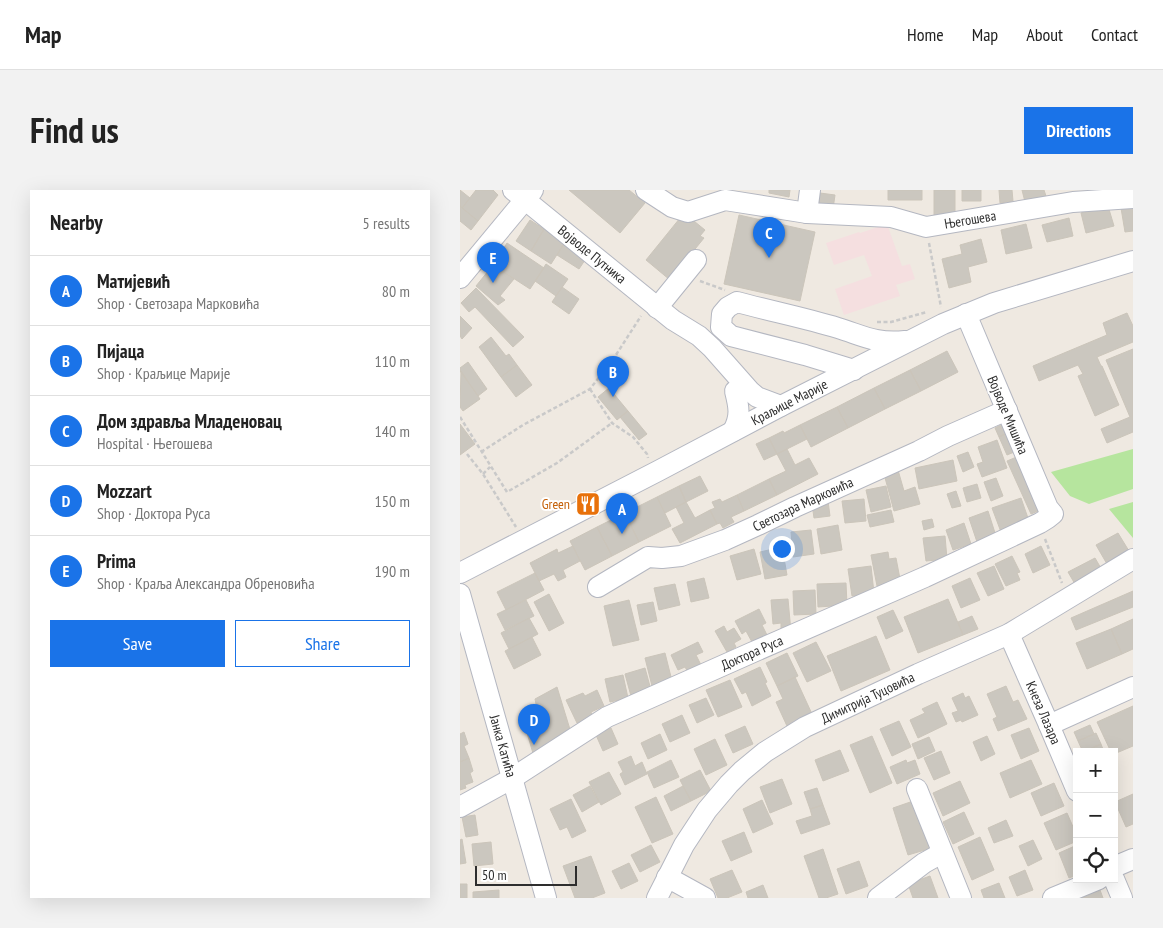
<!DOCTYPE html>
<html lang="en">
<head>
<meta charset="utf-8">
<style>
  body { margin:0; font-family:"PT Sans Narrow",sans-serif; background:#f2f2f2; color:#222 }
  .controls { position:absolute; right:15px; bottom:15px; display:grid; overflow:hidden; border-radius:0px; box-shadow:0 5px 20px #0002 }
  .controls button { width:45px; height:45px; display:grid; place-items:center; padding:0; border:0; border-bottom:1px solid #e0e0e0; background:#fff; color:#222; font:25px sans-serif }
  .scale { position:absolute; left:15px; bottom:12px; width:102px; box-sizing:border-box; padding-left:5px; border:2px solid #2e2e2e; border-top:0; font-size:14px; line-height:18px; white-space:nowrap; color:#2e2e2e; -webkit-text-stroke:4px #fff; paint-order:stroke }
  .you { position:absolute; left:321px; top:358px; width:18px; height:18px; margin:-12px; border:4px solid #fff; border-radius:50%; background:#1a73e8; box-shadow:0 0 0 8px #1a73e833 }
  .badge { display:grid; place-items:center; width:32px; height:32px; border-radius:50%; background:#1a73e8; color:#fff; font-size:16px; font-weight:700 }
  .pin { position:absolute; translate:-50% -41px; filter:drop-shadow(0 1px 2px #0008) }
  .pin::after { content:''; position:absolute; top:26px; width:18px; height:15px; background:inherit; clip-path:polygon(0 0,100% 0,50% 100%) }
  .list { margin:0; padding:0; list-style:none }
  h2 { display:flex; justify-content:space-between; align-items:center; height:65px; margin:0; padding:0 20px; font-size:21px }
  h2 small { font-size:16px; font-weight:400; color:#767676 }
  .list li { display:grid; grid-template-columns:32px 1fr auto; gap:15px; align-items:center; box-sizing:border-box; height:70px; padding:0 20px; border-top:1px solid #e0e0e0 }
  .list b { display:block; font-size:19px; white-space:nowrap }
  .list p { margin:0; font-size:16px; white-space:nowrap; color:#767676 }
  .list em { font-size:16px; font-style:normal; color:#767676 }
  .actions { display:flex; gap:10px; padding:15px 20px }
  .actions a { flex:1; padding:11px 0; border:1px solid #1a73e8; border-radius:0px; text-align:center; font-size:18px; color:#1a73e8 }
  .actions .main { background:#1a73e8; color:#fff }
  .icon { flex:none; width:28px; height:28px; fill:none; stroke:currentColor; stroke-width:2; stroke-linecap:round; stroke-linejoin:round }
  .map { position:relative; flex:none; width:673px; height:708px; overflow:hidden; border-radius:0px }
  header { display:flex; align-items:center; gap:30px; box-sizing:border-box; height:70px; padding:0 25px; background:#fff; border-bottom:1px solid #e0e0e0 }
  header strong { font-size:24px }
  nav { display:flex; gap:28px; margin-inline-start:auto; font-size:18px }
  .intro { display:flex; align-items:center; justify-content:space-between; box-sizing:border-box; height:120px; padding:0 30px }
  h1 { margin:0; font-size:35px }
  .button { padding:12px 22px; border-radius:0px; background:#1a73e8; color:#fff; font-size:18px; font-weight:700 }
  main { display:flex; gap:30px; padding:0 30px }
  aside { flex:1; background:#fff; border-radius:0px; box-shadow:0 5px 20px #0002 }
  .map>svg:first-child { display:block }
  .medical { fill:#f5dfe0 }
  .green { fill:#b6e59e }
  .building { fill:#cbc7bf; stroke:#cbc5ba }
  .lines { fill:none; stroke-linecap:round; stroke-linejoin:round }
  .minor-casing { stroke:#b4b7c1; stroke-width:22 }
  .path { stroke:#c9c9c9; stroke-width:2.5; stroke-dasharray:4 2.5; stroke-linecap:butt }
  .minor { stroke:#fff; stroke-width:20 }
  .labels { text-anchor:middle; stroke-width:4; stroke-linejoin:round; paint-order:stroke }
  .street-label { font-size:14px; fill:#2e2e2e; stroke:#fff }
  .food-label { font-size:14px; fill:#c56008; stroke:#fff; text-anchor:end }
</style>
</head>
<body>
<header>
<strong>Map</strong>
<nav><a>Home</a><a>Map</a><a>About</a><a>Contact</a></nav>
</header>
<div class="intro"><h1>Find us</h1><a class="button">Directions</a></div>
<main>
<aside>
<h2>Nearby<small>5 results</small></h2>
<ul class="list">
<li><span class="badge">A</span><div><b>Матијевић</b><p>Shop · Светозара Марковића</p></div><em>80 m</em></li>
<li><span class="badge">B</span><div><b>Пијаца</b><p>Shop · Краљице Марије</p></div><em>110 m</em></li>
<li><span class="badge">C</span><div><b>Дом здравља Младеновац</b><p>Hospital · Његошева</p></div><em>140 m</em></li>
<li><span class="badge">D</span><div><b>Mozzart</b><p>Shop · Доктора Руса</p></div><em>150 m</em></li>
<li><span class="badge">E</span><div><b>Prima</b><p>Shop · Краља Александра Обреновића</p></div><em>190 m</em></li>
</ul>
<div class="actions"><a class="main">Save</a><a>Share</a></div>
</aside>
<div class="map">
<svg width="673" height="708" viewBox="0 0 673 708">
  <rect width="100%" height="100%" fill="#efe9e1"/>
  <!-- medical -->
  <path class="medical" d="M427,34L442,76L450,74L455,89L436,95L440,106L384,125L375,99L412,86L404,65L374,75L366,53L399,42L400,43Z"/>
  <!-- green -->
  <path class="green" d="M673,259V299L629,314L610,306L591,282Z
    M673,312V348L649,319Z"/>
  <!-- building -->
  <path class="building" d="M0,0L10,8L2,18L0,16Z
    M16,0H33L38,5L18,31L2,18Z
    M109,0H169L185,13L160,43Z
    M309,0H330L329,7L309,3Z
    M428,0H462V10H428Z
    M474,0H495V32H474Z
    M502,0H521V11H502Z
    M539,0H552L553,11L540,13Z
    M562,0H584L586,6L565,12Z
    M360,3L375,5L373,19L358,17Z
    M673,10V41L665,42L660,12Z
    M0,16L18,31L11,40L0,31Z
    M648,16L654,36L626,43L621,23Z
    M279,25L355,42L340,111L264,94Z
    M229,27L245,40L240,46L244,48L210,90L186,70L220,28L225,32Z
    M609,28L613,46L587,52L582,35Z
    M70,30L84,39L71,61L56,51Z
    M566,34L572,58L546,64L541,40Z
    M84,39L105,52L91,74L71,61Z
    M521,49L527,72L508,77L511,92L489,98L482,69L502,64L500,55Z
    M105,52L127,67L119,79L97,65Z
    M47,53L84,78L70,99L33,75Z
    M86,74L108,89L96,106L75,91Z
    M33,75L54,89L40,106L45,110L38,115L16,96Z
    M102,97L119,109L109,124L92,112Z
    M16,98L64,147L53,157L15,117L9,122L1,113Z
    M667,123L673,136V152L637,167L641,176H642L659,215L635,226L618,186L623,184L618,175L579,191L573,176L647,145L643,133Z
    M0,126L12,138L2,149L0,146Z
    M31,147L46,166L49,164L57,175L41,187L19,157Z
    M673,159V242L647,253L641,239L670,227L646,170Z
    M487,161L498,182L461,201L450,180Z
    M8,172L27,199L18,206L0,181V178Z
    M57,175L72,195L56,207L41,187Z
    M450,180L461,201L425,219L414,198Z
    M1,181L20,209L3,221L0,217Z
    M149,198L168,221L157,230L138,207Z
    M414,198L425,219L388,238L377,217Z
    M377,217L388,238L351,257L340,235Z
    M168,221L187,244L179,250L160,227Z
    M547,232L551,241L539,247L535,238Z
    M0,234L15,254L0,265Z
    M340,235L347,249L317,264L309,248L323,241L324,243Z
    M551,241L559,260L547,265L539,247Z
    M309,248L317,264L304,270L296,254Z
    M537,250L547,278L522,287L517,274L523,272L518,257Z
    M327,259L335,275L349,268L358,284L317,305L309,289L326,281L317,264Z
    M508,262L514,277L503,282L497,266Z
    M559,266L583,319L571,324L547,271Z
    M493,270L497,291L459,299L455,278Z
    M438,280L444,301L455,297L460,314L434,321L424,284Z
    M240,286L248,301L226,312L219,296Z
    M536,288L543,306L531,311L524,292Z
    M309,289L317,305L284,321L277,305Z
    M517,294L521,308L507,312L503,298Z
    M219,296L226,312L205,323L197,307Z
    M426,296L431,317L411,322L406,300Z
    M496,301L501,316L492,318L487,304Z
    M277,305L284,321L271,327L274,332L263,338L260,333L257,334L250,320L255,318L252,312L260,309L262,312Z
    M197,307L211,336L179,352L165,323Z
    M561,308L569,331L541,342L532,318Z
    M404,309L406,331L385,333L382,311Z
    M368,311L370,326L354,328L352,314Z
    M226,312L235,328L250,320L257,334L220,353L212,339L224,333L216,317Z
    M431,320L434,332L410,337L407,325Z
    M528,321L536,346L517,352L509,328Z
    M165,323L179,352L152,366L137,337Z
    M472,329L474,337L464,340L462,331Z
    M504,333L511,354L493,360L486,340Z
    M378,335L382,360L361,364L357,339Z
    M137,337L152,366L125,380L110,351Z
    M351,340L354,364L333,367L331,342Z
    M658,343L669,361L647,374L636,355Z
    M485,346L487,369L466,371L463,348Z
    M113,356L120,371L103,380L106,387L98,391L94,384L79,391L70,373L97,359L98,363Z
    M581,356L590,375L573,383L565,364Z
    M322,357L327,385L305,389L300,362Z
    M294,359L301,384L277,390L270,366Z
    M428,362L429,369L436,368L440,389L434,393L417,396L411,365Z
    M552,366L560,382L557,383L560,390L546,396L535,374Z
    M635,368L642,380L615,394L608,382Z
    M411,376L414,403L392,406L388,379Z
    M534,376L544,399L528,406L517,383Z
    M75,383L84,400L46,420L37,402Z
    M244,388L249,408L231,412L227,392Z
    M510,388L520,410L501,418L492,396Z
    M386,393L387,415L358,417L357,394Z
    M215,394L220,415L199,420L194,398Z
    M355,400L356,424L334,425L333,401Z
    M673,401V417L616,440L611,428Z
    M89,404L104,433L89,441L74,412Z
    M328,409L331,442L321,443V433L313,434L311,410Z
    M488,409L503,445L458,463L444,427Z
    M66,410L74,426L45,440L37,424Z
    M169,410L179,450L153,456L144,416Z
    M193,412L197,431L181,435L177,415Z
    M299,419L306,433L302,435L307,445L292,452L286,441L282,444L275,431Z
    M433,420L443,441L426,449L417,427Z
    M512,426L518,439L503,445L498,432Z
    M69,428L78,444L49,459L41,443Z
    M673,429V459L662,464L651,439Z
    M264,436L267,442L274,438L281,449L274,453L276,457L267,462L255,441Z
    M651,439L662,464L627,479L616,453Z
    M416,446L430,480L381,501L367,466Z
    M72,447L81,465L54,479L45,461Z
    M238,452L243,462L236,465L242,477L229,484L225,477L218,480L211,465Z
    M356,452L371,481L347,492L333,463Z
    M205,463L212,491L192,496L185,468Z
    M327,463L338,486L317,496L306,473Z
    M300,477L307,492L305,493L311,506L292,516L286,502L282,504L274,489Z
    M185,478L191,500L171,506L165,484Z
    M163,485L168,508L150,512L145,489Z
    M335,487L352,524L327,536L316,512L323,509L317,496Z
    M270,490L282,517L258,527L246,500Z
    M546,496L553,512L558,510L567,529L538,541L533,529L537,527L527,504Z
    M97,497L112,546L75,570L67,543L81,539L75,509Z
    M137,500L144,516L131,522L132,525L117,533L106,510L123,503L125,506Z
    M503,503L505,508L509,506L518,525L502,532L501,530L496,532L492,523L498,521L492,508Z
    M246,508L254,525L237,533L229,515Z
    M477,512L487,534L458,548L450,530L465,523L462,519Z
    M673,516V556L654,564V562H651L637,532Z
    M222,525L230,543L210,552L202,534Z
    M439,531L451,557L432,566L420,539Z
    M630,535L634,544L618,551L614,542Z
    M285,536L293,554L273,563L265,545Z
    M151,538L158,554L143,561L136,545Z
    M569,538L579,561L561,569L551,545Z
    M4,542L8,554L4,556L9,568L0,572V544Z
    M636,543L641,554L623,562L618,551Z
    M200,544L207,560L188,569L181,553Z
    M412,546L432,593L410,603L390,555Z
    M527,546L535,564L521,571L513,552Z
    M469,547L475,561L458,569L452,554Z
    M255,549L267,575L246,585L234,559Z
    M641,554L644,562H623Z
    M380,560L389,581L363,591L355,570Z
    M481,561L490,583L474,590L464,568Z
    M171,566L175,576L182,572L187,584L165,595L160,584L163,582L158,572Z
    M9,568L13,581L10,583L13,592L5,595L6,598L0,600V572Z
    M211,570L219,587L194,598L187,582Z
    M446,570L447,573L455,570L460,584L437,594L430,577Z
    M571,570L582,594L550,608L540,583Z
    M240,580L251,601L231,611L220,590Z
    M149,582L161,604L141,615L129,592Z
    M322,589L332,614L310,623L300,597Z
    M500,591L510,613L483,626L473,603Z
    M594,593L604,616L581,626L571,603Z
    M130,596L139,612L122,622L113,605Z
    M223,596L231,611L211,621L204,606Z
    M357,598L363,615L350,619L344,602Z
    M673,604V634L666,637L655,612Z
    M196,607L213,644L192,653L175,617Z
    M111,609L126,641L112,648L107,637L100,640L90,619Z
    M459,609L475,657L448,665L433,618Z
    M302,610L313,634L293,643L283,619Z
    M363,615L370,634L341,644L336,631L352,626L350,619Z
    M504,622L514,644L493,654L483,632Z
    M607,623L617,646V651L596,660L584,633Z
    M15,625L18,645L6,647L2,627Z
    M546,630L553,646L534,653L528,638Z
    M284,642L292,662L271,671L262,651Z
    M520,647L534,680L512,690L498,657Z
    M2,649L6,673L0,674V650Z
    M573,650L582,669L568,676L559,656Z
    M31,652L33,674L14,676L12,654Z
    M191,655L200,672L180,682L171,665Z
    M617,655V685L609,688L599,663Z
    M363,659L378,704L366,708H359L344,666Z
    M131,666L145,703L132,708H115L103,676Z
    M399,671L408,696L386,704L377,679Z
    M169,673L178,691L161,699L152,681Z
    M272,680L282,702L267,708H258L250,689Z
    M565,680L573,700L557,706L549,687Z
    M470,686L478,708H453L448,694Z
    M539,693L545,708H524L521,700Z
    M0,694H7V708H0Z
    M303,695L308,708H288L286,702Z
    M39,700V708H13V702Z
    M640,700L643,708H621Z"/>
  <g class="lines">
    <defs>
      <g id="minor">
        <path id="s1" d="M53,0L213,130L239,146L252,158L290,201L297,207L321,216"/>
        <path id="s2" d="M186,0L212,17L228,22L265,10L347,23L431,27L466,37L613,12L673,8"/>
        <path d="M347,23L350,0"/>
        <path d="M0,88L73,0"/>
        <path d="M197,118L236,70"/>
        <path d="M394,180L345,165L271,146L261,137L262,124L268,117L277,112C310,121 345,128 378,138C404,146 416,154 445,151"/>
        <path d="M273,241C281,226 279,217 275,201"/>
        <path id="s3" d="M0,383L198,281L321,216L483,134L534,113L673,71"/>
        <path id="s4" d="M138,397L188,367L202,368L221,366L265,350L298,335L335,317L459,261L488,246L547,220"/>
        <path id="s5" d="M0,404L86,708"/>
        <path id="s6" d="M549,444L589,535L617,601"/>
        <path d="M589,535L673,497"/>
        <path d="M457,599L501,708"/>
        <path id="s7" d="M0,617L51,589L147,527L291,463L465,387L580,333L588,328L593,324L588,318L585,311L506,124"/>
        <path d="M654,677L673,669"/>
        <path d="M207,687L245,708"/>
        <path d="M654,689L662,708"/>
        <path id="s8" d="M197,708L224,655L247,620L269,594L282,581L305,562L345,537L377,522L458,484L549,444L673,369"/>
        <path d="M418,708L464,673L482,663"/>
        <path d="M593,708L639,689"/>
      </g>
    </defs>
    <!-- minor casing -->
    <use href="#minor" class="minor-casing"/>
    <!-- path -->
    <path class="path" d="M469,53L481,117
      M240,91L265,100
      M417,132H431L467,122
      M130,199L152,233L173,247L187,264L188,268
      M0,227L47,302L97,273L152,233
      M21,262L63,235L130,199L154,168L181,126
      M7,264L23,284L56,337
      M23,284L30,277
      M585,349L602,393"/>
    <!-- minor -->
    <use href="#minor" class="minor"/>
  </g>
  <!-- icons -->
  <defs>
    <symbol id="restaurant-square" viewBox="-11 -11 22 22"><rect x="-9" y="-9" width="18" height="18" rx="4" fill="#e8710a" stroke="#fff"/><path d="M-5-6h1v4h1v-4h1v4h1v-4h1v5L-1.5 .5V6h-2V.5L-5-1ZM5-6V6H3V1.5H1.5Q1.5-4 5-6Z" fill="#fff"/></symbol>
  </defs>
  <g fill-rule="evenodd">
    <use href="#restaurant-square" x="114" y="300" width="28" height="28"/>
  </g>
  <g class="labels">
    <!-- street labels -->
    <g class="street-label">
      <text dy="5" stroke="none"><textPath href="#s2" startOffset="335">Његошева</textPath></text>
      <text dy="5" stroke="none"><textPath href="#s1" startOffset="102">Војводе Путника</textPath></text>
      <text dy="5" stroke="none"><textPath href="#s3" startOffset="371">Краљице Марије</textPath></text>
      <text transform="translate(548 225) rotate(67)" y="5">Војводе Мишића</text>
      <text dy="5" stroke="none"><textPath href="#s4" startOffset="224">Светозара Марковића</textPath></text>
      <text dy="5" stroke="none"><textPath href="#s7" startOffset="331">Доктора Руса</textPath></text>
      <text dy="5" stroke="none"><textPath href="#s8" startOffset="300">Димитрија Туцовића</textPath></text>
      <text dy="5" stroke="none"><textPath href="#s6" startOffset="86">Кнеза Лазара</textPath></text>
      <text dy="5" stroke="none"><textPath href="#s5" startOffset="158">Јанка Катића</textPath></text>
    </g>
    <!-- food labels -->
    <g class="food-label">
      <text x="110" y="319">Green</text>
    </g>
  </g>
</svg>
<div class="controls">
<button>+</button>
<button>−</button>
<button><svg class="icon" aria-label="locate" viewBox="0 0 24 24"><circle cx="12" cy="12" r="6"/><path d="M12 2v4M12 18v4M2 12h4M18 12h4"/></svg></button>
</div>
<div class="scale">50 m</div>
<div class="you"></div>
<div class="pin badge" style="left:162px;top:344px">A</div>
<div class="pin badge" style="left:153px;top:207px">B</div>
<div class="pin badge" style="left:309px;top:68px">C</div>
<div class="pin badge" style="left:74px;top:555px">D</div>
<div class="pin badge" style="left:33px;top:93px">E</div>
</div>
</main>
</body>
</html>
